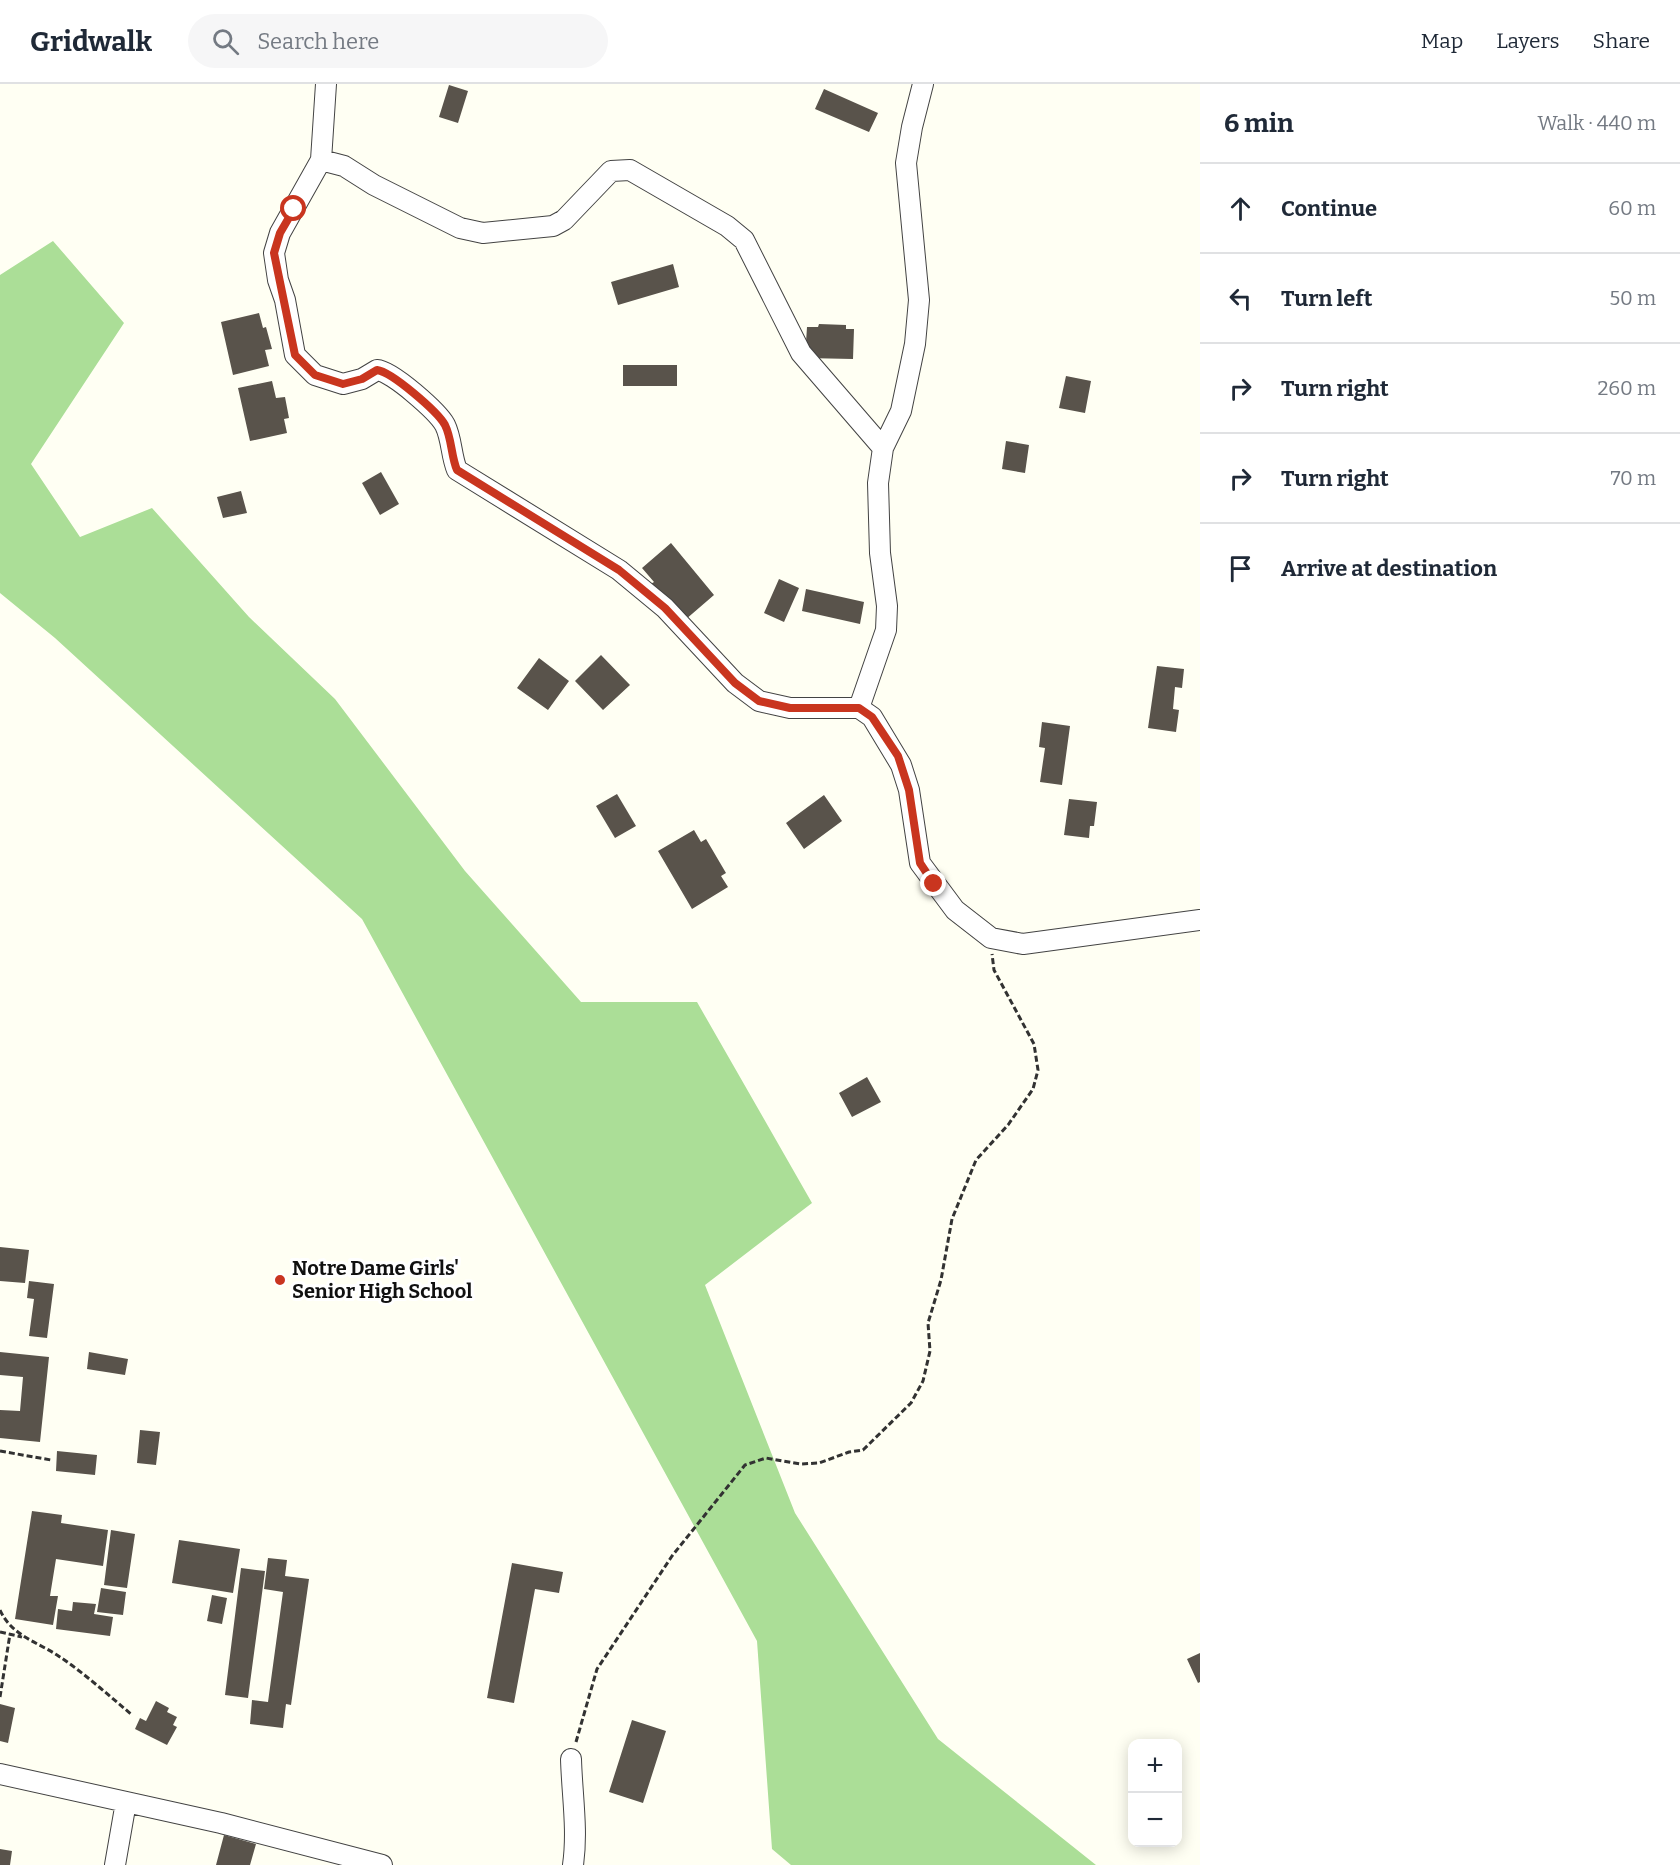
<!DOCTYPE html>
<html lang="en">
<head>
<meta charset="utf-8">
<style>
  body { margin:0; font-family:Bitter,serif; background:#f6f6f7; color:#1f2937 }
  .controls { position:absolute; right:18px; bottom:18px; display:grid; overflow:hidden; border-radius:12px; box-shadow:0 3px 15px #0003 }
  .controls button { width:54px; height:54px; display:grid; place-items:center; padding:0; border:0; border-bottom:2px solid #e0e1e3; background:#fff; color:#1f2937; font:30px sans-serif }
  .stop { position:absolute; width:18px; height:18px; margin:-14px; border:4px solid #c9351f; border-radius:50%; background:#fff }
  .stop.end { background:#c9351f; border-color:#fff; box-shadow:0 2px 6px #0008 }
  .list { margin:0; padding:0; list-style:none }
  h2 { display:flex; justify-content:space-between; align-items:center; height:78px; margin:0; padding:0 24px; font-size:26px }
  h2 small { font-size:20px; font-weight:400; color:#747a83 }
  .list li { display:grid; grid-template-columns:39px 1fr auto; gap:18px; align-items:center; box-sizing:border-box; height:90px; padding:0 24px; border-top:2px solid #e0e1e3 }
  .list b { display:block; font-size:22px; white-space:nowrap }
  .list em { font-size:20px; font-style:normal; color:#747a83 }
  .icon { flex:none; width:33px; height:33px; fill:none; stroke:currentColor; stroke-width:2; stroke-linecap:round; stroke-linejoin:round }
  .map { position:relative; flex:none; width:1200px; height:1781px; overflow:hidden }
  header { display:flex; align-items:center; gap:36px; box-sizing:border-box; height:84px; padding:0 30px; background:#fff; border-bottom:2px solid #e0e1e3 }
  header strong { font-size:28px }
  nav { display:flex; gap:33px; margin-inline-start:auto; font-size:21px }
  .search { width:420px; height:54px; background:#f6f6f7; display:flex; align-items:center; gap:15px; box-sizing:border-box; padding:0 21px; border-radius:33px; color:#747a83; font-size:22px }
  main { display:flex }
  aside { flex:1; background:#fff }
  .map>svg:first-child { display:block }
  .forest { fill:#abde97 }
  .building { fill:#59534b }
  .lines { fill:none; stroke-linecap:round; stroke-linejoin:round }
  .minor-casing { stroke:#434343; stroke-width:22 }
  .path { stroke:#323232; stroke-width:3; stroke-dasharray:6 3; stroke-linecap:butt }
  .minor { stroke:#fff; stroke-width:20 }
  .route { stroke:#c9351f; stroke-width:8 }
  .poi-dot { fill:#c9351f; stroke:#fff; stroke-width:2 }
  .labels { text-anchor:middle; stroke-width:6; stroke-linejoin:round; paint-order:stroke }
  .poi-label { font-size:20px; font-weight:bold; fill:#101010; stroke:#fff; text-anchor:start }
</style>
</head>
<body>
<header>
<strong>Gridwalk</strong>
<div class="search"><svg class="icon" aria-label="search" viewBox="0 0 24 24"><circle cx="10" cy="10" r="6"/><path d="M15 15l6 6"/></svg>Search here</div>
<nav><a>Map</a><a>Layers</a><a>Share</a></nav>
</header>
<main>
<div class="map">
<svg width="1200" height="1781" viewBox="0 0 1200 1781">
  <rect width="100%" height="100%" fill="#fffff3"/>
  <!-- forest -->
  <path class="forest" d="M53,157L124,239L31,380L80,453L152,424L249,533L335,615L465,787L581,918H697L812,1119L705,1201L795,1429L938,1655L1096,1781H791L772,1765L757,1557L362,835L55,554L0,509V191Z"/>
  <!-- building -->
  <path class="building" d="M449,1L468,7L458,39L439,33Z
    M824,5L878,29L869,48L815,25Z
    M673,180L679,203L618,221L611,198Z
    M259,229L263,244L266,243L272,265L265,266L269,282L233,291L221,238Z
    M819,240L846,241V245H854L853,275L805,274L807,243H818Z
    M623,281H677V302H623Z
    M1066,292L1091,297L1085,329L1059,324Z
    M272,297L276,314L285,313L289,334L284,335L287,349L250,357L238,304Z
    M1006,357L1029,361L1025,389L1002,385Z
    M381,388L399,420L380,431L362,399Z
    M241,407L247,429L223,434L217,413Z
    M671,459L714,511L685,536L649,501L654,498L642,484Z
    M779,495L799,504L784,538L764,529Z
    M806,505L864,518L860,540L802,527Z
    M601,571L630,601L603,626L575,597Z
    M539,574L569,597L548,626L517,604Z
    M1157,582L1184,585L1182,604L1175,603L1173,625L1179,626L1176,648L1148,644Z
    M1042,638L1070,642L1062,701L1040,698L1045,664L1039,663Z
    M617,710L636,742L615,754L596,722Z
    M824,711L842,737L804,765L786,739Z
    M1069,715L1097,718L1094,742H1090L1089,754L1064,751Z
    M694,746L701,758L706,755L726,789L721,792L728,803L692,825L658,767Z
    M867,993L881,1018L852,1033L839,1009Z
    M0,1163L29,1166L25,1199L0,1197Z
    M29,1197L54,1200L47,1254L29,1252L34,1215L27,1214Z
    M0,1268L49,1273L40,1358L0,1354V1326L20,1327L23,1293L0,1291Z
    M89,1268L128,1275L125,1291L87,1285Z
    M140,1346L160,1348L156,1381L137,1379Z
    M57,1367L97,1371L95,1391L56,1387Z
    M32,1427L62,1431L61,1439L108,1446L103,1482L56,1475L50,1512H58L53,1541L15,1535Z
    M111,1446L135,1450L127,1504L104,1501Z
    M179,1456L240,1465L233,1509L172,1499Z
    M268,1474L287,1476L285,1492L309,1495L291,1621L286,1620L283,1644L250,1640L252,1616L268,1618L283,1508L264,1505Z
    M512,1479L563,1488L559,1509L535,1505L514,1619L487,1614Z
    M241,1484L265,1487L248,1614L225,1611Z
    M101,1504L126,1508L123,1531L97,1528Z
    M212,1511L227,1514L222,1540L207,1537Z
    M73,1518L96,1520L94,1530L113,1533L110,1552L56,1545L58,1525L72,1527Z
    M1200,1569V1598L1198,1599L1187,1575Z
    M156,1617L169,1624L167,1628L177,1633L173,1641L177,1643L167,1661L135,1645L140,1634L146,1637Z
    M0,1620L15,1624L8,1659L0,1657Z
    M632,1636L666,1647L643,1719L609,1708Z
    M224,1751L256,1760L250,1781H216Z
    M0,1765L12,1767L10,1781H0Z"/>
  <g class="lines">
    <defs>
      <path id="minor" d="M326,0L321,76L280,149L274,169L278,196L285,216L295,271L315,291L343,300L362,295L377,286C392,287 438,328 445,341C452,355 451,372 457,386L619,486L665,524L735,599L759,617L790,624H859L872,633L901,681L909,706L920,779L955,826L991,854L1023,860L1200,836
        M321,76L344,82L374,101L460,144L483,149L553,142L564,136L611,87L630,86L727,142L744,156L801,269L883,364
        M859,624L886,546L887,522L880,469L878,399L883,364L901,327L915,260L919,216L906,79L912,43L923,0
        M571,1675C572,1711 578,1746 573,1781
        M0,1690L221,1739L382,1781
        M115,1781L126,1718"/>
    </defs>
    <!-- minor casing -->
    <use href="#minor" class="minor-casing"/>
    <!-- path -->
    <path class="path" d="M0,1367L51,1376
      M0,1526C11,1551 37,1558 57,1571C83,1588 107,1610 131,1630
      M0,1548L22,1553
      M0,1613L10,1550
      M576,1658L597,1585L672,1472L745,1381L766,1374L800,1380L819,1379L849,1368L863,1366L911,1319L923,1297L930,1267L928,1239L941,1196L952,1135L976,1076L1008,1041L1033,1005L1038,986L1034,960L994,886L992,870"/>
    <!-- minor -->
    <use href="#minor" class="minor"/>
  </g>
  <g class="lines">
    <!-- route -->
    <path class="route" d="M294,125L280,149L274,169L295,271L315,291L343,300L362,295L377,286C392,288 438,328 445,341C452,355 451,372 457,386L619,486L665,524L735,599L759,617L790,624H859L872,633L898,672L909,706L920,779L934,800"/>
  </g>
  <!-- markers -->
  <circle class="poi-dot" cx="280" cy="1196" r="6"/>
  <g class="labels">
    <!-- poi labels -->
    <g class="poi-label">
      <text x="292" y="1191">Notre Dame Girls'<tspan x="292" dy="23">Senior High School</tspan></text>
    </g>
  </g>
</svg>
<div class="controls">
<button>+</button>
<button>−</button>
</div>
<div class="stop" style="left:294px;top:125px"></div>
<div class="stop end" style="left:934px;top:800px"></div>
</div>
<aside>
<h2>6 min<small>Walk · 440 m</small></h2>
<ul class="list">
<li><svg class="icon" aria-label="ahead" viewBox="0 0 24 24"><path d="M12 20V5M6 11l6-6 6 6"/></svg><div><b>Continue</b></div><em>60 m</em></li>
<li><svg class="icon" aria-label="left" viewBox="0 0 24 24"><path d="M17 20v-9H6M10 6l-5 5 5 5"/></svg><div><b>Turn left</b></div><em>50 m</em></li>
<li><svg class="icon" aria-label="right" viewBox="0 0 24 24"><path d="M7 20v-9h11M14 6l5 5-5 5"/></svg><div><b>Turn right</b></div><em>260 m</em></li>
<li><svg class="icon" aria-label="right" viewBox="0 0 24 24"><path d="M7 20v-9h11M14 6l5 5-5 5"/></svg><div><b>Turn right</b></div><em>70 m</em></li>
<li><svg class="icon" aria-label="arrive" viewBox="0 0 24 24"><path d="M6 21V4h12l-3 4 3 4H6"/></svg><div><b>Arrive at destination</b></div></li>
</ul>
</aside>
</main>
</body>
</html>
